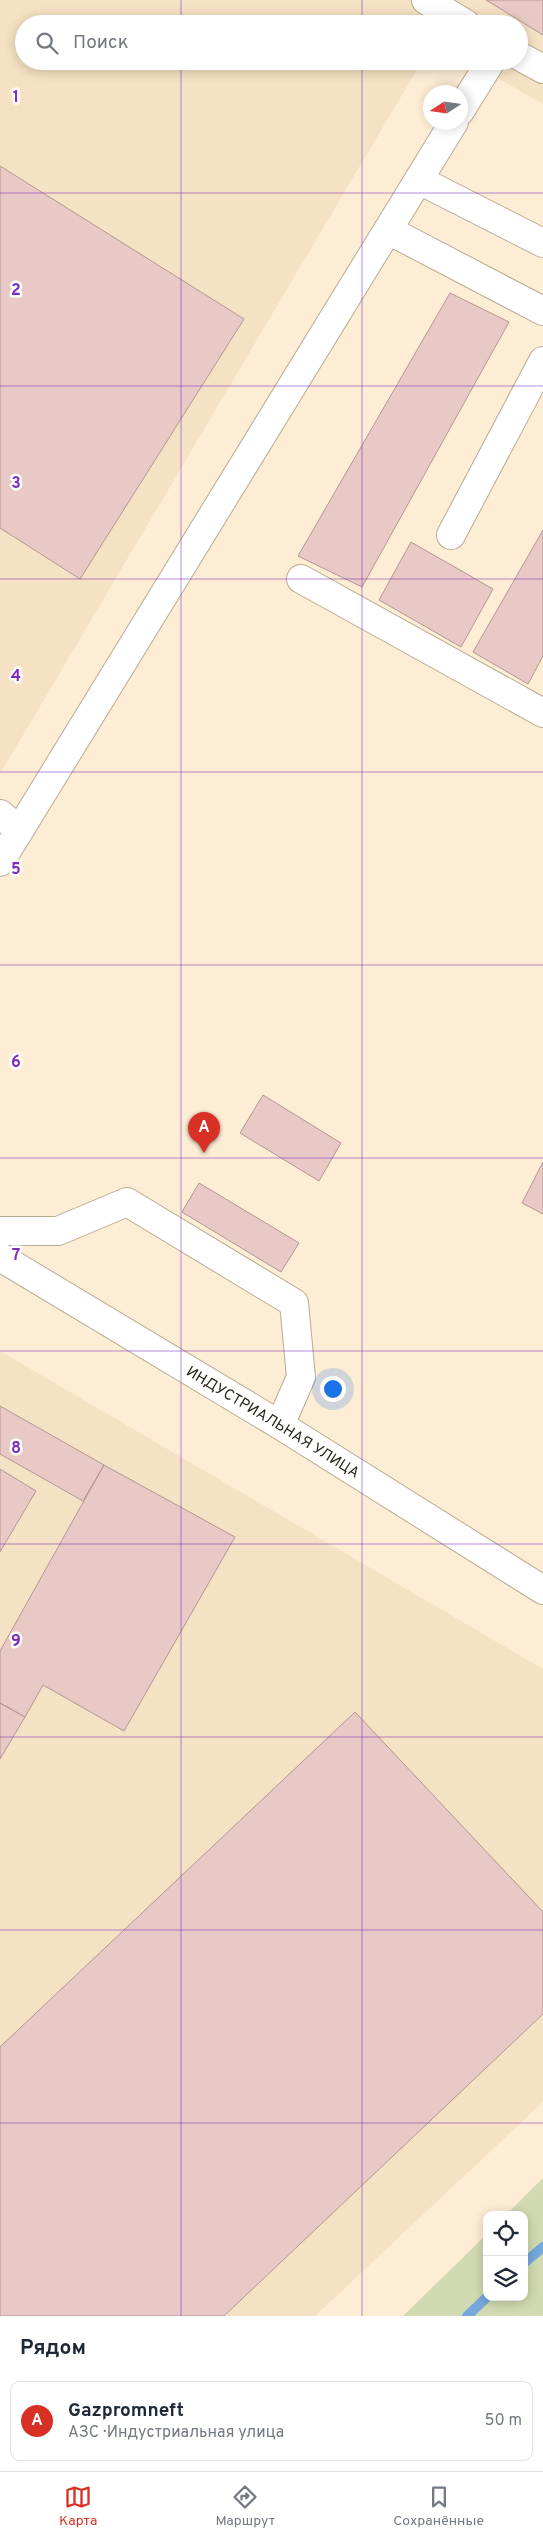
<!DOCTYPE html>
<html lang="ru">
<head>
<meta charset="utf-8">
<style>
  body { margin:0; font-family:Overpass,sans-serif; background:#f2f2f3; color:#1f2937 }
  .controls { position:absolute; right:15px; bottom:15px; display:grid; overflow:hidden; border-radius:10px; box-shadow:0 2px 12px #0003 }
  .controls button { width:45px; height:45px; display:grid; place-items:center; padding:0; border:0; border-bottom:1px solid #e0e1e3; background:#fff; color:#1f2937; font:25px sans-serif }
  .compass { position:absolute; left:423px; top:85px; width:45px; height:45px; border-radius:50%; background:#fff; box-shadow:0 2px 12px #0003; rotate:258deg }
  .you { position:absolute; left:332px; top:1388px; width:18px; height:18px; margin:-12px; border:4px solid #fff; border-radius:50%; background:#1a73e8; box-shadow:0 0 0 8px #1a73e833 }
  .badge { display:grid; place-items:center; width:32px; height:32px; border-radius:50%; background:#d93025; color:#fff; font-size:16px; font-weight:700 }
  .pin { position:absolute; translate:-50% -41px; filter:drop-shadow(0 1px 2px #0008) }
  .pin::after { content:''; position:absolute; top:26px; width:18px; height:15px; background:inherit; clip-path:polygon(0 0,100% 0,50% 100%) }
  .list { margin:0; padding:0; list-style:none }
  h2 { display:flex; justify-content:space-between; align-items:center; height:65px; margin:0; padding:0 20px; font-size:21px }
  h2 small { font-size:16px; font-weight:400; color:#747a83 }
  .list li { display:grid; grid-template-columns:32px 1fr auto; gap:15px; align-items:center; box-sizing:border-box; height:80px; margin:0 10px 10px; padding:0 10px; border:1px solid #e0e1e3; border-radius:10px }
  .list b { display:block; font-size:19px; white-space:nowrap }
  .list p { margin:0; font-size:16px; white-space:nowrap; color:#747a83 }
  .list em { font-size:16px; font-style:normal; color:#747a83 }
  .icon { flex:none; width:28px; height:28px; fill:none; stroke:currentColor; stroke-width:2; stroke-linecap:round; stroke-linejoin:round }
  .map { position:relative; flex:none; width:543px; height:2316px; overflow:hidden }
  .search { position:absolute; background:#fff; box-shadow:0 2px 12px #0003; left:15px; right:15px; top:15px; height:55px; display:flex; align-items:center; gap:12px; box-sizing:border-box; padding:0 18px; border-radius:28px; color:#747a83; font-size:19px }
  .sheet { height:155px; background:#fff }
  nav { display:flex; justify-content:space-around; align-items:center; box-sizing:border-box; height:70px; border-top:1px solid #e0e1e3; background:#fff; font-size:14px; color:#747a83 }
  nav a { display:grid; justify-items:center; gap:2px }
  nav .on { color:#d93025 }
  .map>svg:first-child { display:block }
  .built { fill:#f5e1c3 }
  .green { fill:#d1dab0 }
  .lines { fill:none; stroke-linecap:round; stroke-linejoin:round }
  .stream { stroke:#75a8db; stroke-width:10 }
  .building { fill:#e8c9c5; stroke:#b49592 }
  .minor-casing { stroke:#b9aa93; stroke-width:30 }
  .minor { stroke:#fff; stroke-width:28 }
  .grid { fill:none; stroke:#7b2cbf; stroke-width:1; stroke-opacity:0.55 }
  .labels { text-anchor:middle; stroke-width:5; stroke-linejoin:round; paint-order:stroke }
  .street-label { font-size:15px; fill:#2c261d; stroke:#fff }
  .grid-label { font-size:16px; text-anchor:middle; font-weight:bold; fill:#7b2cbf; stroke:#fff; stroke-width:5; stroke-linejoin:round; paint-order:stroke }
</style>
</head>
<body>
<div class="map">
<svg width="543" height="2316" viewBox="0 0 543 2316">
  <rect width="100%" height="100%" fill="#feedd5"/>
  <!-- built -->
  <path class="built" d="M0,0H543V104L468,61H519V24H24V61H422L0,774Z
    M0,1351L543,1669V2102L315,2316H0Z"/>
  <!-- green -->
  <path class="green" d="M543,2178V2316H403L487,2234V2297H524V2215H506Z"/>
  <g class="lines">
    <!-- stream -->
    <path class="stream" d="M524,2263L543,2247
      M467,2316L487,2297"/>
  </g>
  <!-- building -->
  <path class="building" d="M486,0H543V35Z
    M0,166L244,319L80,579L0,528Z
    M450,293L509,322L362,587L298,556Z
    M543,530V656L528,684L473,652Z
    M411,542L493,589L461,647L379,600Z
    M263,1095L341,1143L319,1181L240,1133Z
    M543,1162V1214L522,1203Z
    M199,1183L299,1243L281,1272L182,1212Z
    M0,1406L104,1465L83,1501L0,1454Z
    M104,1465L235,1537L124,1731L43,1685L25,1717L0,1703V1651Z
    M0,1469L36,1491L0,1552Z
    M0,1703L25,1717L0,1759Z
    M355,1712L543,1912V2014L224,2316H0V2047Z"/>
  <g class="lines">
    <defs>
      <g id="minor">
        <path d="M426,0L466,24"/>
        <path d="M519,56L543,69"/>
        <path d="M460,111L491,61"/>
        <path d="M419,180L543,243"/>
        <path d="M388,230L543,311"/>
        <path d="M451,535L543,361"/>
        <path d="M301,579L543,713"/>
        <path d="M0,814L19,830"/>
        <path d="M0,862L454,122"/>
        <path d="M0,1231H58L127,1202L294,1303L301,1377L280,1425"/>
        <path id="s1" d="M0,1257L280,1425L543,1590"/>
      </g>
    </defs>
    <!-- minor casing -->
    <use href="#minor" class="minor-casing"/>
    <!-- minor -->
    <use href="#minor" class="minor"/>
  </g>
  <!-- grid -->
  <path class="grid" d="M181,0V24M362,0V24M181,61V2316M362,61V2316M0,193H543M0,386H543M0,579H543M0,772H543M0,965H543M0,1158H543M0,1351H543M0,1544H543M0,1737H543M0,1930H543M0,2123H543"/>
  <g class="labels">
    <!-- street labels -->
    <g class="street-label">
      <text dy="5" stroke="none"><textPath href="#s1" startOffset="319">ИНДУСТРИАЛЬНАЯ УЛИЦА</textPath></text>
    </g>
  </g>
  <g class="grid-label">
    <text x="16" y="102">1</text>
    <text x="16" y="295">2</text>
    <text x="16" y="488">3</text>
    <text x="16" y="681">4</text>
    <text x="16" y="874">5</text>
    <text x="16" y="1067">6</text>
    <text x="16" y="1260">7</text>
    <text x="16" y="1453">8</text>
    <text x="16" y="1646">9</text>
  </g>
</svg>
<div class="controls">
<button><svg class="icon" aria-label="locate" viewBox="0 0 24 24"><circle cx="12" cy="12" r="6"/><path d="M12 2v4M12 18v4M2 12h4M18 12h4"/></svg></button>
<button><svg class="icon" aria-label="layers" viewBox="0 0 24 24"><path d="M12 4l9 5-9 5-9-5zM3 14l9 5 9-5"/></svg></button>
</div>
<svg class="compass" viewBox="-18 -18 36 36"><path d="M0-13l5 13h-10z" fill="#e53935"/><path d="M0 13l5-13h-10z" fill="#747a83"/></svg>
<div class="you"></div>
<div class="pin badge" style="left:204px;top:1153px">A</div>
<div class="search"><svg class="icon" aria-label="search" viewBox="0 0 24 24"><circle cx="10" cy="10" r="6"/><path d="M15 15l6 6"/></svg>Поиск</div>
</div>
<section class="sheet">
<h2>Рядом<small></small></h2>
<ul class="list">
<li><span class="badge">A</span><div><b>Gazpromneft</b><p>АЗС · Индустриальная улица</p></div><em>50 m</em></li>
</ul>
</section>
<nav>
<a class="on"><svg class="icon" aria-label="map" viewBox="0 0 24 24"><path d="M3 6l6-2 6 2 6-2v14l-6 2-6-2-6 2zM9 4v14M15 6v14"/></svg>Карта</a>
<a><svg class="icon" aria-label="directions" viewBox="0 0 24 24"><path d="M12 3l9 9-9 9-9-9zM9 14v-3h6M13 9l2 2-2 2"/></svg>Маршрут</a>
<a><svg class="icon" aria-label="saved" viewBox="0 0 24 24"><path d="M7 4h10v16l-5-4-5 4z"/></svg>Сохранённые</a>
</nav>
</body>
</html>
